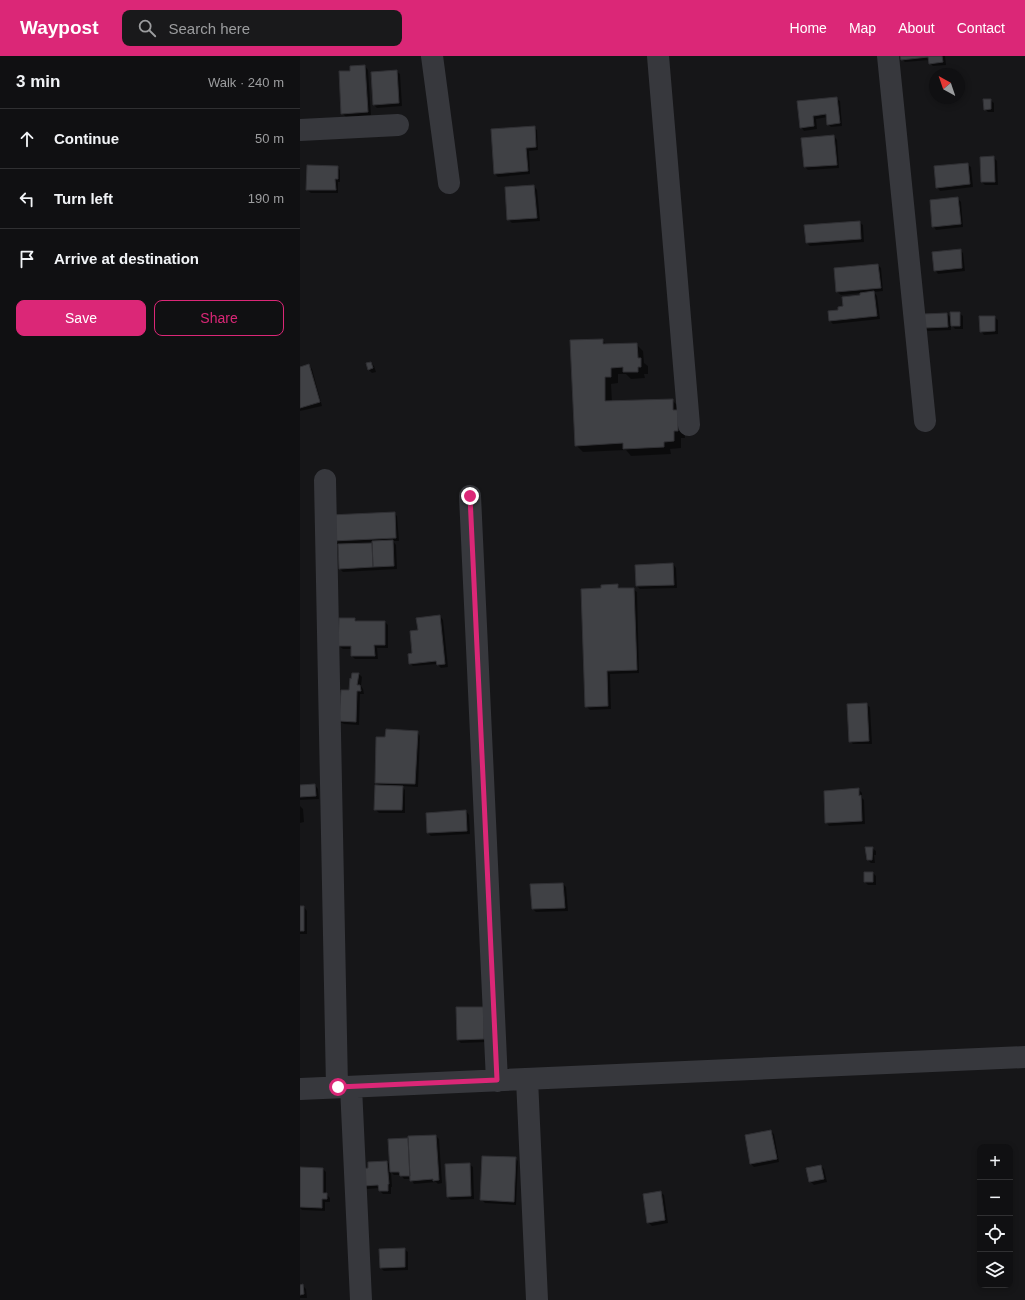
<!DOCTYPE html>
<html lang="en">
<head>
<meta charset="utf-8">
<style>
  body { margin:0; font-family:Helvetica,sans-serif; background:#19191b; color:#f1f3f6 }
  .controls { position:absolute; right:12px; bottom:12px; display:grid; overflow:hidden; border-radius:8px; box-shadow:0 2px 6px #0003 }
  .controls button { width:36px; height:36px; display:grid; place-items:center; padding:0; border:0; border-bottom:1px solid #303032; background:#101012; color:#f1f3f6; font:20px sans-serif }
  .compass { position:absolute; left:629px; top:12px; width:36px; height:36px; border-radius:50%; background:#101012; box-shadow:0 2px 6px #0003; rotate:320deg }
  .stop { position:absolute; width:12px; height:12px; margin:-9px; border:3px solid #db2777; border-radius:50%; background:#fff }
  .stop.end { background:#db2777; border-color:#fff; box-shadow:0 1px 4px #0008 }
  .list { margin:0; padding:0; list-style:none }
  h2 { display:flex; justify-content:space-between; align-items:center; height:52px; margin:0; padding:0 16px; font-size:17px }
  h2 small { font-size:13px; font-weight:400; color:#9c9d9f }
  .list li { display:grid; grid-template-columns:26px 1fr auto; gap:12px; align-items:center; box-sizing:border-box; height:60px; padding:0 16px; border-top:1px solid #303032 }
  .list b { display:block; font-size:15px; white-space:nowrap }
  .list em { font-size:13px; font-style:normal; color:#9c9d9f }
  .actions { display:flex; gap:8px; padding:12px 16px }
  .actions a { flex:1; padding:9px 0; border:1px solid #db2777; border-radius:8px; text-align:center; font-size:14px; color:#db2777 }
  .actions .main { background:#db2777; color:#fff }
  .icon { flex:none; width:22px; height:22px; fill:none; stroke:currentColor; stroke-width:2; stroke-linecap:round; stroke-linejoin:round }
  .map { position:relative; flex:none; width:725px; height:1244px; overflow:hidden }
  header { display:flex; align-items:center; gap:24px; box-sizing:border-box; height:56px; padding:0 20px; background:#db2777; color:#fff }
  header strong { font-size:19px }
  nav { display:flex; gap:22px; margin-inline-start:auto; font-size:14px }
  .search { width:280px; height:36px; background:#19191b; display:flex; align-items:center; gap:10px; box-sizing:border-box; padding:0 14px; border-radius:8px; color:#9c9d9f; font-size:15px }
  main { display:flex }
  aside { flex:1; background:#101012 }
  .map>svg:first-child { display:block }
  .shadow { fill:#0007 }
  .building { fill:#404145; stroke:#303034 }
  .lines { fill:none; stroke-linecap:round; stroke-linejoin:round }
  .minor { stroke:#37383d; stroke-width:22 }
  .route { stroke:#db2777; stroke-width:5 }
</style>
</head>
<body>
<header>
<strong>Waypost</strong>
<div class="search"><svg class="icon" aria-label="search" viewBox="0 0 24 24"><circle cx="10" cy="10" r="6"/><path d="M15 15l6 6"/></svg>Search here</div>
<nav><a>Home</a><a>Map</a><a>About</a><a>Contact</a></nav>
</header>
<main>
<aside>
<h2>3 min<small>Walk · 240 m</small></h2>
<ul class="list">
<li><svg class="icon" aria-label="ahead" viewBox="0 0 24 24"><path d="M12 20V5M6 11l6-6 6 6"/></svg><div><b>Continue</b></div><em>50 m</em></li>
<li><svg class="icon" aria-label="left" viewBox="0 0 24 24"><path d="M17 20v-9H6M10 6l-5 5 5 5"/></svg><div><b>Turn left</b></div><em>190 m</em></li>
<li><svg class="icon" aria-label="arrive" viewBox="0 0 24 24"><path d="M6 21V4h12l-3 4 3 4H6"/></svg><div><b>Arrive at destination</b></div></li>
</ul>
<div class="actions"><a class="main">Save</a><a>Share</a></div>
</aside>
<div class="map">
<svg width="725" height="1244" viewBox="0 0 725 1244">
  <rect width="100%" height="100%" fill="#161618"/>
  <!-- shadow -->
  <path class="shadow" d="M601,0H645L646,9L633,10L630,7L629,4L605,6L602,3Z
    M65,10L68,14L71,59L46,61L42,57L51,16Z
    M96,15L100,18L102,50L77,52L74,49Z
    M536,42L540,45L542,70L531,71L528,68V61L516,63L517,73L504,75L501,71L498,46Z
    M690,44L694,47V56H688L685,53Z
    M234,71L237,74L238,94L229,95L230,118L198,121L195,118Z
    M534,80L537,84L539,112L508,114L505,111Z
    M693,101L697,105L698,129H685L682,126Z
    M667,108L671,111L673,131L640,135L637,131Z
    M37,111L40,114V126H38V137H11L7,134Z
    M234,130L237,134L240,165L212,167L208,163Z
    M657,142L661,146L663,171L636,174L633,170Z
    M559,166L563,169L564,186L510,190L507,187Z
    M660,194L663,197L665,215L638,218L635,214Z
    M578,209L581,212L583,235L574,236L577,240L580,263L533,268L530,265L539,255L561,240V237L541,239L537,236L535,213Z
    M659,257L663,260V273H655L651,268V274L628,275L625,272L647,258L652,262Z
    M694,261L698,264V278L684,279L681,275Z
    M302,284L307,289L336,288L343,295L344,307L348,310V318H344L345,322L331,323L326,318H318V327L311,328L312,346L372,344L379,351L384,362L385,382H381V392L370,393L371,398L331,400L326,394L283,396L276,389Z
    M71,307L74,310L76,316L72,317L68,313Z
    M9,309L12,313L22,350L0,355V312Z
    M94,457L97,460L99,485H93L96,489L97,513L43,516L40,513L39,488H37L33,485Z
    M373,508L376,512L377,532L340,533L337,530Z
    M317,529L321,533H333L337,536L339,617L310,618L311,653L290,654L286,650L302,533Z
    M140,560L143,564L148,611L141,612L137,608L113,610L110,607L119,575Z
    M55,563L58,566H85L88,569V592H77L78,603H55L52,600V593H43L39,590Z
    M59,618L62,621L61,630L63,633L64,638H60L59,669L44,668L40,666L50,635L52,624Z
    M566,648L570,651L572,688H553L550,685Z
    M117,676L120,680L118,731L102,730L105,734V757H79L75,753L80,730L76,727L86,682Z
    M15,729L18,733L19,743L0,744V730Z
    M558,733L562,737V742L564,744L565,768L529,770L526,766Z
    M0,750L3,753L4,766L0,767Z
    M166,755L169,759L170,778L131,780L128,777Z
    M572,792L576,795V799H574L575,807H571L568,804Z
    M573,817L576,820V829H568L565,826Z
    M263,828L266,831L268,855L236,856L233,853Z
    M0,851H4L7,855V878H0Z
    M183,952L187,986L161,987L158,984Z
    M470,1075L474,1078L479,1106L454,1111L451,1108Z
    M136,1080L139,1083L142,1127L138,1128L136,1126L114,1128L111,1123H104L101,1119H94L91,1116L92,1131H91V1138H83L80,1135V1132L67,1133L64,1129L69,1113L87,1106L91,1110L89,1084L109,1083V1081Z
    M215,1102L218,1105L216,1149L185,1147L181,1143Z
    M169,1108L173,1111L174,1143L151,1144L148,1141Z
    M521,1110L524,1113L527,1126L514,1129L510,1125Z
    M0,1112L23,1113L26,1116V1138L30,1142V1146H25V1155L2,1154L0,1152Z
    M360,1136L364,1139L368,1167L352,1170L348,1166Z
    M104,1193L108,1196V1214L84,1215L81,1212Z
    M2,1229L6,1233L7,1242H0V1230Z"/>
  <!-- building -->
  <path class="building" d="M600,0H642L643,6L629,8L628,1L601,4Z
    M65,9L68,56L41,58L39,15H50V10Z
    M97,14L99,47L73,49L71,16Z
    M537,41L540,67L527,69L526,58L513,60L514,70L500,72L497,45Z
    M683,43H691V53L684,54Z
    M235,70L236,91L226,92L228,115L194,118L191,73Z
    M534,79L537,109L504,111L501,82Z
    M694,100L695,126H681L680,101Z
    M668,107L670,128L636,132L634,110Z
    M7,109L38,110V123H35L36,134H6Z
    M234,129L237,162L207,164L205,131Z
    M658,141L661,168L632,171L630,144Z
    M560,165L561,183L506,187L504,169Z
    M661,193L662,212L634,215L632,196Z
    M578,208L581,232L536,236L534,212Z
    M574,235L577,260L529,265L528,255L538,254V251L543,250L542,241L560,239V237Z
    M650,256H660V270H651Z
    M647,257L648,271L624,272L623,258Z
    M679,260H695V275L680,276Z
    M303,283V288L337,287L338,302H341V311H338V316H323V311L311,312V321H305V345L373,343V354H378V375H374V385L364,386V391L323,393V387L275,390L270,284Z
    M71,306L73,312L68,314L66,307Z
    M9,308L20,346L0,352V311Z
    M95,456L96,482L32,485L30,459Z
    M93,484L94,510L73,511L72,485Z
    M72,487L73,511L39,513L38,488Z
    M373,507L374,529L336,530L335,509Z
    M318,528V532H334L337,614L307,615L308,650L285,651L281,533L301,532V529Z
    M140,559L145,608L137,609L136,605L109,608L108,598L112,597L110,575L118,574L116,562Z
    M39,562H55V565H85V589H74L75,600H51V590H38Z
    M52,617H59L57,629H60L61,635H57L56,666L39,665L41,634H49L50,622L51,623Z
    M567,647L569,685L549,686L547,648Z
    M86,673L118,675L115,728L75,727L76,681H85Z
    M15,728L16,740L0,741V729Z
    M75,729L103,730L102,754H74Z
    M559,732V740L561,739L562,765L525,767L524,735Z
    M166,754L167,775L127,777L126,757Z
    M565,791H573L572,804H567Z
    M564,816H573V826H564Z
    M263,827L265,852L232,853L230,828Z
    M0,850H4V875H0Z
    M156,951H184V983L157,984Z
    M471,1074L477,1103L450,1108L445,1079Z
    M136,1079L139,1124L133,1125V1123L110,1125L108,1080Z
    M108,1082L110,1120H100L99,1116H90L88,1083Z
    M182,1100L216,1101L214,1146L180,1144Z
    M87,1105L89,1128H88V1135H79L78,1129L63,1130L59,1113L68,1112V1106Z
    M170,1107L171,1140L147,1141L145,1108Z
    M521,1109L524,1123L509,1126L506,1112Z
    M0,1111L23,1112V1137H27V1143H22V1152L0,1151Z
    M361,1135L365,1164L347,1167L343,1138Z
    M105,1192V1211L80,1212L79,1193Z
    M3,1228L4,1238L0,1239V1229Z"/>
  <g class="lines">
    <!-- minor -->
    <path class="minor" d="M132,0L149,127
      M358,0L389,369
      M588,0L625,365
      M0,74L98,69
      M25,424L37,1031
      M170,440L197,1025
      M227,1023L237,1244
      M51,1031L61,1244
      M0,1033L725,1001"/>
  </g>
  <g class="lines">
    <!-- route -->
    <path class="route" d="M38,1031L197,1024L170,440"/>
  </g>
</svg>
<div class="controls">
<button>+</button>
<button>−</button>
<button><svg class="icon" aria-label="locate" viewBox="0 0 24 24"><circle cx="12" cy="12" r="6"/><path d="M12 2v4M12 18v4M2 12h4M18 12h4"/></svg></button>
<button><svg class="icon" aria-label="layers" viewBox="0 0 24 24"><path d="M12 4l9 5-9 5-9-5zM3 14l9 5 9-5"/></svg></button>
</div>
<svg class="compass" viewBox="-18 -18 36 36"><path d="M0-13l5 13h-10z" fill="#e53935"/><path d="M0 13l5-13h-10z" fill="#9c9d9f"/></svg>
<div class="stop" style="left:38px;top:1031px"></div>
<div class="stop end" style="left:170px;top:440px"></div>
</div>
</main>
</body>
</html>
